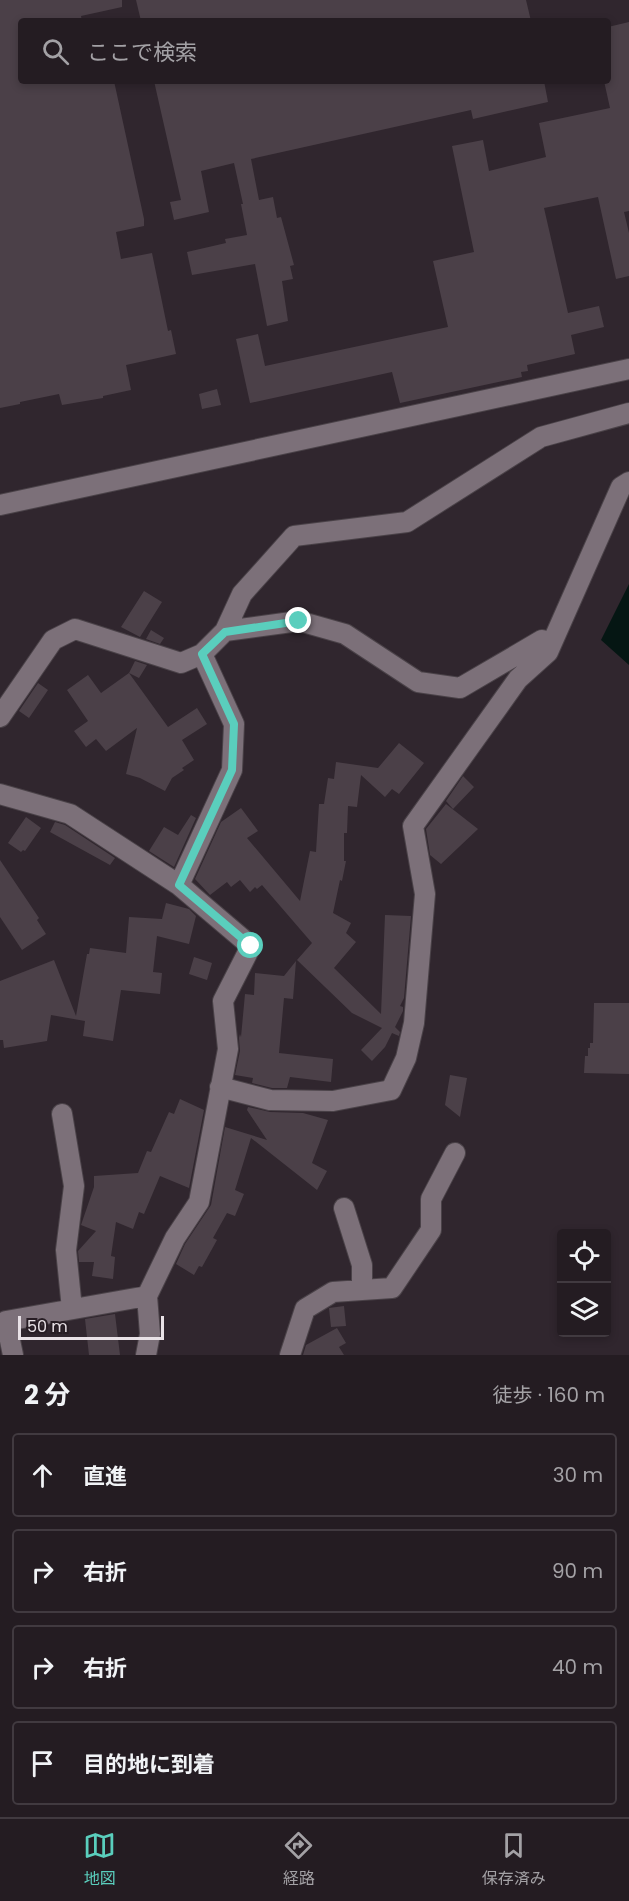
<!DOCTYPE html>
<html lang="ja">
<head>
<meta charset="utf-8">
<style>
  body { margin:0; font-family:Poppins,"Noto Sans JP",sans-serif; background:#30292f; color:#f1f3f6 }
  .controls { position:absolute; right:18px; bottom:18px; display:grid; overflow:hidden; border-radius:6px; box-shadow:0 3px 9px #0003 }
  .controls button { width:54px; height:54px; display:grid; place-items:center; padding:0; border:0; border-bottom:2px solid #413a40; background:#241c22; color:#f1f3f6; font:30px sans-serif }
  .scale { position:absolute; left:18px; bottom:15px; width:146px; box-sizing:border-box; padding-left:6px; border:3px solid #e9e2e7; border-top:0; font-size:16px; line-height:21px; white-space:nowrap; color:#e9e2e7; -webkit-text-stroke:4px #271d24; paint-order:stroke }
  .stop { position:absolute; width:18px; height:18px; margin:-14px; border:4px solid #5acebd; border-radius:50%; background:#fff }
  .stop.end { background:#5acebd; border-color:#fff; box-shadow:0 2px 6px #0008 }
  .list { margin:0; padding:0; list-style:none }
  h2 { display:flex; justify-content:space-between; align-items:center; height:78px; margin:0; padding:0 24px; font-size:26px }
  h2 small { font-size:20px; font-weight:400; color:#a3a1a5 }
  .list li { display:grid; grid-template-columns:39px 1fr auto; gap:18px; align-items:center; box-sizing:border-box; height:84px; margin:0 12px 12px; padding:0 12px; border:2px solid #413a40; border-radius:6px }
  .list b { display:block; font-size:22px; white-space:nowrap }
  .list em { font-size:20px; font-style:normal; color:#a3a1a5 }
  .icon { flex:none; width:33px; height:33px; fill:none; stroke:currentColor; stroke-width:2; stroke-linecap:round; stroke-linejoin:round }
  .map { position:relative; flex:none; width:629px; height:1355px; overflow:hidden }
  .search { position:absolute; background:#241c22; box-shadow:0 3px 9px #0003; left:18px; right:18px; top:18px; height:66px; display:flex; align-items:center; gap:15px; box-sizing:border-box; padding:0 21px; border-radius:6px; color:#a3a1a5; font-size:22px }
  .sheet { height:462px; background:#241c22 }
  nav { display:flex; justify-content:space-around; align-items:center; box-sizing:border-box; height:84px; border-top:2px solid #413a40; background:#241c22; font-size:16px; color:#a3a1a5 }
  nav a { display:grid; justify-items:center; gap:3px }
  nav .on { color:#5acebd }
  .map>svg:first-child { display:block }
  .water { fill:#051613 }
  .building { fill:#4b4048 }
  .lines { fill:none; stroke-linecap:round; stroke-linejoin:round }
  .street-casing { stroke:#4a4248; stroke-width:22 }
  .street { stroke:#7c7079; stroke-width:20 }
  .route { stroke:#5acebd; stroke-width:8 }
</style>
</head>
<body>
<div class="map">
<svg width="629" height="1355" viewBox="0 0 629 1355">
  <rect width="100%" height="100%" fill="#30262e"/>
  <!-- water -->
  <path class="water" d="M629,584V665L601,640Z"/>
  <!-- building -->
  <path class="building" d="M0,0H122V7L81,16L82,21H21V81H114L144,219V226L116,232L121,259L152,253L168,331L171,330L176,354L126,365L131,390L103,396V398L62,405L59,394L20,402V404L0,408Z
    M136,0H526L531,21H141Z
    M629,22V211L624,212L629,233V276L616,279L598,197L544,208L568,313L599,306L604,327L571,335L575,354L527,365L528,371L521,372L522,377L400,403L392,372L250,403L236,339L258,334L265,366L448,327L433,261L474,252L452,146L483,140L489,171L546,157L539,123L610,108L604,81H608V27Z
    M154,81H544L548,102L473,119L471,110L251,159L259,200L273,197L277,218L281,217L294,265L290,266L293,279L282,281L288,321L267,326L255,264L192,275L187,252L226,243L225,239L247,235L241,204H243L234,163L201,171L209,212L174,220L170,202L181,200Z
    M217,389L221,405L202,409L199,394Z
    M144,591L162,602L140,637L121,627Z
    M151,630L164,638L160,644L146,639Z
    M135,661L147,665L139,678L129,673Z
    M129,673L168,727L197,708L207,724L182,740L194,760L182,768L184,770L172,778L165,791L140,778L126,774L137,728L106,751L96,739L86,747L74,731L88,721L67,690L88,675L101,693Z
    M38,683L48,690L29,718L19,711Z
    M399,743L424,763L399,794L392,789L385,797L361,775L357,807L348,806L347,833H344V861H346L342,881L340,880L333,913L351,923L346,933L356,942L334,968L381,1014L385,915L411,916L404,998L400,1006L403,1007V1011L395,1027L400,1032L399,1036L392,1033L385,1047L372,1061L361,1050L382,1028L352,1013L297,960L312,943L262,885L257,889L255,887L250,892L240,880L231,887L227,882L210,895L195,879L221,822L241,808L258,831L247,838L300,901L310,851L316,852L319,804H324L328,778L334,779L336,762L378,768Z
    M463,776L474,787L453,809L446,801Z
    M446,804L478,829L441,864L430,855L426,829Z
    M191,815L196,818L174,867L149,851L164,827L178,835Z
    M26,817L41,828L25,851L23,850L21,852L8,843Z
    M55,822L65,825L115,858L110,865L50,832Z
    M0,860L39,918L37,920L46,934L22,950L0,917Z
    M166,903L189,909L196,916L189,944L157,936L153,972L162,973L160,994L121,990L113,1041L83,1036L85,1021L51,1015L47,1041L4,1048L3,1040H0V981L54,960L76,1016L87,954H89L90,948L126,953L129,917L162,919Z
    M194,957L212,963L207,980L189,974Z
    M296,961L293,999L284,998L279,1053L333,1059L331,1082L290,1077L287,1088H272L252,1083L253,1078L235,1075L240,1051L239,1038L240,1034L241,1037L245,994L254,995L255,973L284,976Z
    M594,1003H629V1074L584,1073L585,1056H588V1048H590V1043H593Z
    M450,1075L467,1078L460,1117L445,1105Z
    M180,1099L204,1110L189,1188L160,1176L144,1214L139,1212L133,1229L116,1222L111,1256L115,1257L113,1279L92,1276L94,1262H79L78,1251L96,1231L81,1225L94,1187V1176L138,1173L147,1151L151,1152L169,1112L174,1114Z
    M248,1107L270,1112L303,1113L328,1120L312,1163L327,1171L317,1190L251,1138L235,1190L244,1194L235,1216L227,1213L213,1238L217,1240L202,1267L199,1266L194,1275L176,1264L185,1244L211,1205L225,1127L267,1140L247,1110Z
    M344,1306L346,1326L331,1327L329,1308Z
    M115,1314L120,1355H89L85,1319Z
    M337,1328L346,1343L339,1347L344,1355H303L306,1345Z"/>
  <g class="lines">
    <defs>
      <path id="street" d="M0,505L629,369
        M225,631L299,621L345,634L418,682L460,688L542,640L551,644
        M0,717L53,640L75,629L181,663L202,654L225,631L242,594L294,536L407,522L541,437L629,413
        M0,794L70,814L179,885L251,946L223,1001L228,1049L199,1202L175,1238L147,1296L150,1334L146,1355
        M179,885L232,770L234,724L202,654
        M220,1087L270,1100L333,1101L391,1090L406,1058L414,1023L421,941L425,894L413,826L518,679L548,652L621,487L629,482
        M62,1114L74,1186L66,1250L72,1309
        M362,1290L392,1288L431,1230V1199L455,1153
        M13,1355L6,1321L147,1296
        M290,1355L305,1309L333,1292L362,1290V1265L344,1208"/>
    </defs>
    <!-- street casing -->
    <use href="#street" class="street-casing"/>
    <!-- street -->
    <use href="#street" class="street"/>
  </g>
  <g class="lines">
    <!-- route -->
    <path class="route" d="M251,946L179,885L232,770L234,724L202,654L225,632L299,621"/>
  </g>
</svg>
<div class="controls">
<button><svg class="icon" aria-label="locate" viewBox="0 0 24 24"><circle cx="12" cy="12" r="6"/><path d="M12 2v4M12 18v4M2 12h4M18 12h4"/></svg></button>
<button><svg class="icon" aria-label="layers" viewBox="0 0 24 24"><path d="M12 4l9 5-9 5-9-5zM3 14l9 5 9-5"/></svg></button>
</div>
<div class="scale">50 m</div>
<div class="stop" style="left:251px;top:946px"></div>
<div class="stop end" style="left:299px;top:621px"></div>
<div class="search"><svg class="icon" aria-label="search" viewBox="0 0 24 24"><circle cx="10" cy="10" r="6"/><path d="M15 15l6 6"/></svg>ここで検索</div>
</div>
<section class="sheet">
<h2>2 分<small>徒歩 · 160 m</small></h2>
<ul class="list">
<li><svg class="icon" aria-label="ahead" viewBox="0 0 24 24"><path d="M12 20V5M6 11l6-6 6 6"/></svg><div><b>直進</b></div><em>30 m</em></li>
<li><svg class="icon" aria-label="right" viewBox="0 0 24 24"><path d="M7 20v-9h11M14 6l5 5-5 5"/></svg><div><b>右折</b></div><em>90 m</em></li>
<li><svg class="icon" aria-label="right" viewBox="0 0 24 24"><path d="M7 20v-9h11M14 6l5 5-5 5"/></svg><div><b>右折</b></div><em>40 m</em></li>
<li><svg class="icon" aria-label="arrive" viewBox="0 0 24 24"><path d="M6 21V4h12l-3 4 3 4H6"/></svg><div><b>目的地に到着</b></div></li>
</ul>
</section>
<nav>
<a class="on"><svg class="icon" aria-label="map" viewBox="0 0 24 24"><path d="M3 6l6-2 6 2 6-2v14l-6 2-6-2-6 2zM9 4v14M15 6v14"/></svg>地図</a>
<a><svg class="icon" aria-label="directions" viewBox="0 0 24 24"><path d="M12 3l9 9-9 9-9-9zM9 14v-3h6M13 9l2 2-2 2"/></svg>経路</a>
<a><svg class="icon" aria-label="saved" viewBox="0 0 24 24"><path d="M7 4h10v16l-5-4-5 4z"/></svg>保存済み</a>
</nav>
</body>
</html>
